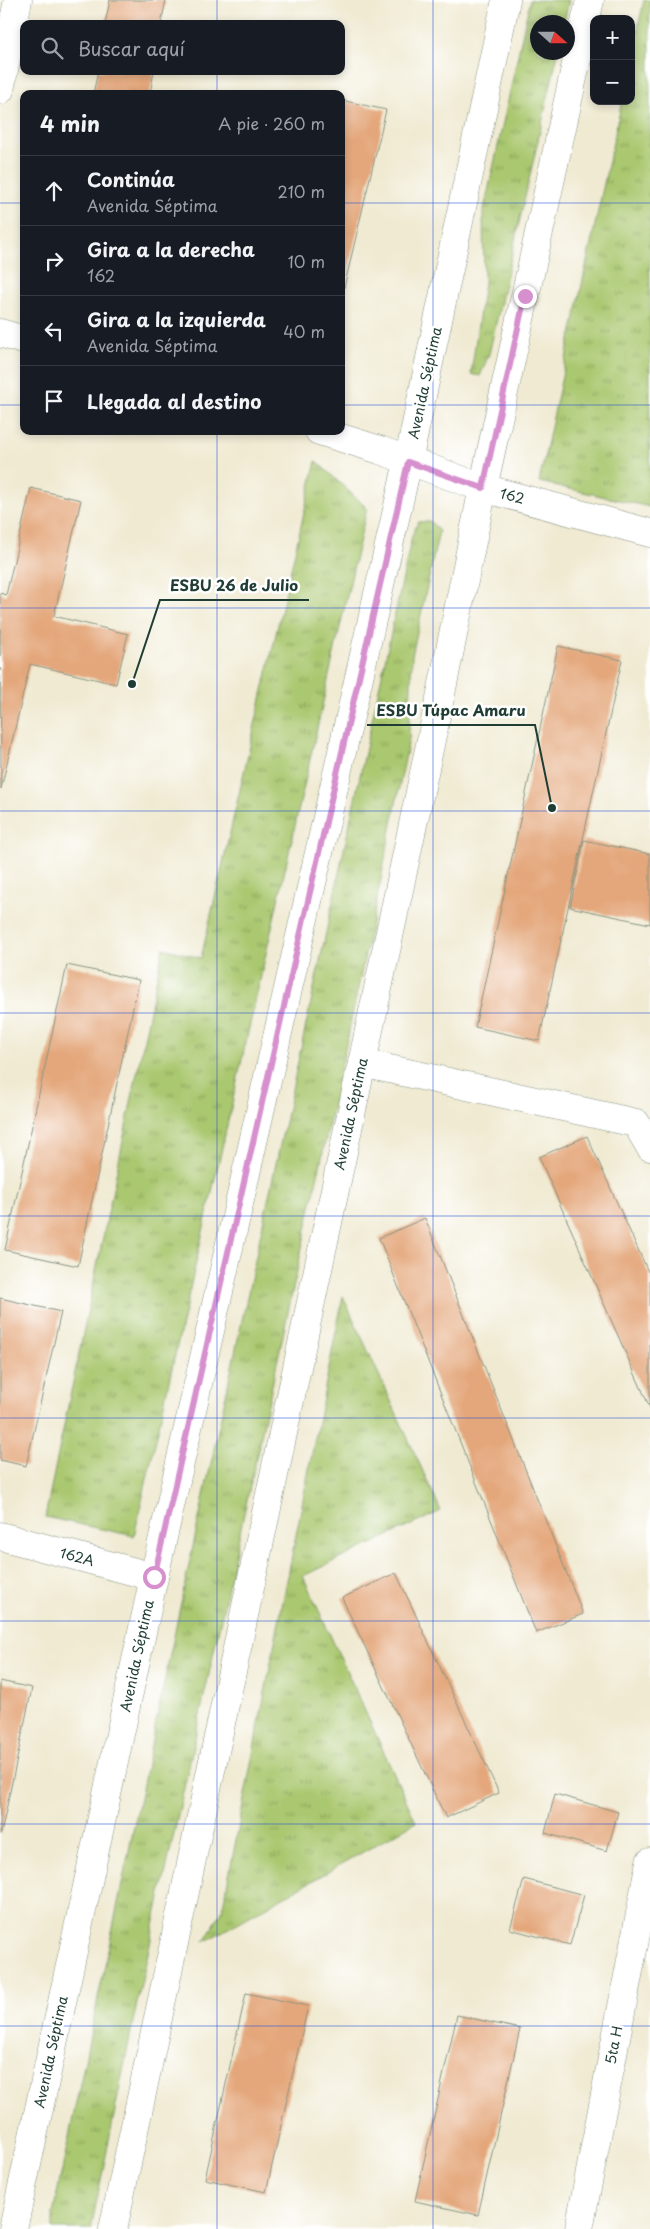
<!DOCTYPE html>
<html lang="es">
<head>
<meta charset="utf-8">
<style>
  body { margin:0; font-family:"Playpen Sans",sans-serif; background:#242831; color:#f1f3f6 }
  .controls { position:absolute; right:15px; top:15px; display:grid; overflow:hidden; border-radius:10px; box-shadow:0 2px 8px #0003 }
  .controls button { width:45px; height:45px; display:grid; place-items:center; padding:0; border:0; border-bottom:1px solid #363941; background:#171b24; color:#f1f3f6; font:25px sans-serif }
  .compass { position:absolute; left:530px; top:15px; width:45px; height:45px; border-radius:50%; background:#171b24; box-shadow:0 2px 8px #0003; rotate:111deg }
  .stop { position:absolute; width:15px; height:15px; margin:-11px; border:4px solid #d690ce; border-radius:50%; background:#fff }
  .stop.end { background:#d690ce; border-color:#fff; box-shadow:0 1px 5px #0008 }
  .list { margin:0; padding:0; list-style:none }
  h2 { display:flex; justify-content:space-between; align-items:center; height:65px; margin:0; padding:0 20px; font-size:21px }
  h2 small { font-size:16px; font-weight:400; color:#9ea1a6 }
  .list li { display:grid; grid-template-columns:32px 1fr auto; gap:15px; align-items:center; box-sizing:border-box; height:70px; padding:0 20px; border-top:1px solid #363941 }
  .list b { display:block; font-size:19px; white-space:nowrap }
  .list p { margin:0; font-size:16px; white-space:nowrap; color:#9ea1a6 }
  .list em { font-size:16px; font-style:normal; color:#9ea1a6 }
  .icon { flex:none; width:28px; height:28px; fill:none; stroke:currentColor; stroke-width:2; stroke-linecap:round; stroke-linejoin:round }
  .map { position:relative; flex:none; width:650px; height:2229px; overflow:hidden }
  .search { position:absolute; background:#171b24; box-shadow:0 2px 8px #0003; left:20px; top:20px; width:325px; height:55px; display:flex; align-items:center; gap:12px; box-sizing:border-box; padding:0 18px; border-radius:10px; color:#9ea1a6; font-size:19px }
  .panel { position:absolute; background:#171b24; box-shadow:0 2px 8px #0003; left:20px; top:90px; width:325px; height:345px; border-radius:10px }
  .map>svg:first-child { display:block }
  .grass { fill:url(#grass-tufts); stroke:#648252 }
  .building { fill:#e4a77b }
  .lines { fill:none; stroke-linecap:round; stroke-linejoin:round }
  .minor-casing { stroke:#889483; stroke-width:29 }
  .tertiary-casing { stroke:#889483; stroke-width:29 }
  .secondary-casing { stroke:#889483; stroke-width:29 }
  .minor { stroke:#fff; stroke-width:28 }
  .tertiary { stroke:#fff; stroke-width:28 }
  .secondary { stroke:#fff; stroke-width:28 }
  .route { stroke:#d690ce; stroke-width:6 }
  .grid { fill:none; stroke:#1d4ed8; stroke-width:1; stroke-opacity:0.55 }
  .labels { text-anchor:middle; stroke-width:5; stroke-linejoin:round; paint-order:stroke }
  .street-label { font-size:14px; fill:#1f3d34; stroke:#fff }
  .leader { fill:none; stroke:#1f3d34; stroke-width:2 }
  .callout-dot { fill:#1f3d34; stroke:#fff; stroke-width:2 }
  .callout-label { font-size:15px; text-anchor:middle; font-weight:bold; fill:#1f3d34; stroke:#fff; stroke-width:5; stroke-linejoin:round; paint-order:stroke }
</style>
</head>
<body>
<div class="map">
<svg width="650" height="2229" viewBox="0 0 650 2229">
  <defs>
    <pattern id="grass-tufts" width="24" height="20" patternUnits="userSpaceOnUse" patternTransform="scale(1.25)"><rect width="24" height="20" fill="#aac86f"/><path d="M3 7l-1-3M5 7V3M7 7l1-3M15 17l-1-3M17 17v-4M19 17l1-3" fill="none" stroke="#8aa45c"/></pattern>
  </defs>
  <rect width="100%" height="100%" fill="#fff"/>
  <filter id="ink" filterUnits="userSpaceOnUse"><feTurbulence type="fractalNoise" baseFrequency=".02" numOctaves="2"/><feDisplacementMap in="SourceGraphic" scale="10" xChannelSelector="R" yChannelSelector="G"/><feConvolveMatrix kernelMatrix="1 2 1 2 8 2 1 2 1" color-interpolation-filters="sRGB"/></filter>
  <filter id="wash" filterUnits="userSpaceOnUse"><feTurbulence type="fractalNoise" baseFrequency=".0096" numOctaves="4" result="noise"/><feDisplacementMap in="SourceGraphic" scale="20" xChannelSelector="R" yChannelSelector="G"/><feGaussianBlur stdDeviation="1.12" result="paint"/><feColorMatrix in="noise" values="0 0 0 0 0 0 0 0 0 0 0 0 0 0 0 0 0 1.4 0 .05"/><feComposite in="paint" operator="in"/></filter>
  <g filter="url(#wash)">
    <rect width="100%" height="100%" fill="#f0ead2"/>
    <!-- grass -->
    <path class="grass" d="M530,0H569L564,22H538V52L558,53L489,354L480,376L471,374L484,282L483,214Z
      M644,0H650V507L539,482L622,101H631V60Z
      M316,461L367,508L134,1536L45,1517L163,948L201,958Z
      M430,521L439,531L412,656L409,739L377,899L325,1143L134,2017L91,2229H53V2213L187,1574L412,536L418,522Z
      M343,1296L441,1511L303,1576L416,1822L204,1942L222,1911Z"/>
    <g id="blocks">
      <!-- building -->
      <path class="building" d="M110,0H166L161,24H105Z
        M98,71H154L150,94H93Z
        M341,100L386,110L342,296H341Z
        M31,488L81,500L54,616L128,634L116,684L30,664L1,789L0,593L6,595Z
        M558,646L622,660L539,1041L475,1027Z
        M584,840L650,854V924L570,907Z
        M67,965L139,980L78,1266L5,1250Z
        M587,1136L650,1276V1408L539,1157Z
        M425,1218L583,1614L536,1633L379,1238Z
        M0,1298L61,1312L26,1466L0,1460Z
        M396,1573L499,1793L446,1818L342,1598Z
        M0,1681L32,1688L1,1834H0Z
        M555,1794L618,1812L607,1851L545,1833Z
        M524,1879L584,1895L570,1945L510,1929Z
        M246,1993L308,2006L266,2192L205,2179Z
        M457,2015L520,2029L478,2215L415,2201Z"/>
    </g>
  </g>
  <g filter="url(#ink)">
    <use href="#blocks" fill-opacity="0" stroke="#889483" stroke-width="1"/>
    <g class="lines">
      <defs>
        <path id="minor" d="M0,90L18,0
          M483,488L650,533
          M362,1063L636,1123L650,1147
          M0,1536L154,1577
          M579,2229L650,1862"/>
        <path id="tertiary" d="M0,333L24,340
          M319,431L380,450L483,488"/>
        <path id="secondary" d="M13,2229L154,1577L408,462L506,0
          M113,2229L443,684L483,488L590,0"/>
      </defs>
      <!-- minor casing -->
      <use href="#minor" class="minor-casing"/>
      <!-- tertiary casing -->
      <use href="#tertiary" class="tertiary-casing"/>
      <!-- secondary casing -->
      <use href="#secondary" class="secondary-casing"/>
      <!-- minor -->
      <use href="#minor" class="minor"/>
      <!-- tertiary -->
      <use href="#tertiary" class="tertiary"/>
      <!-- secondary -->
      <use href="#secondary" class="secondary"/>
    </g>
  </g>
  <g class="lines" filter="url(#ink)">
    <!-- route -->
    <path class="route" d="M154,1577L408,462L483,488L525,296"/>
  </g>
  <!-- grid -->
  <path class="grid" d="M217,0V24M433,0V2229M217,71V94M0,203H24M341,203H650M0,405H24M341,405H650M217,431V2229M0,608H650M0,811H650M0,1013H650M0,1216H650M0,1418H650M0,1621H650M0,1824H650M0,2026H650"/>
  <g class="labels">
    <!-- street labels -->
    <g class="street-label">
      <text transform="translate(425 383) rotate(-78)" y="5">Avenida Séptima</text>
      <text transform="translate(512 496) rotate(15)" y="5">162</text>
      <text transform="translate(351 1114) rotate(-78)" y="5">Avenida Séptima</text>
      <text transform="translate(77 1557) rotate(15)" y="5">162A</text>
      <text transform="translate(137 1656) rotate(-78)" y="5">Avenida Séptima</text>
      <text transform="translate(614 2045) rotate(-79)" y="5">5ta H</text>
      <text transform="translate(51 2052) rotate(-78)" y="5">Avenida Séptima</text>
    </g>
  </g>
  <!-- callouts -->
  <path class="leader" d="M132 684L160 600H309M552 808L535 725H367"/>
  <g class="callout-dot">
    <circle cx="132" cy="684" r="5"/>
    <circle cx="552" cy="808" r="5"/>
  </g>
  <g class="callout-label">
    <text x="234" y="591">ESBU 26 de Julio</text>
    <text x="451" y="716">ESBU Túpac Amaru</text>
  </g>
</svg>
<div class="controls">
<button>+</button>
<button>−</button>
</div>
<svg class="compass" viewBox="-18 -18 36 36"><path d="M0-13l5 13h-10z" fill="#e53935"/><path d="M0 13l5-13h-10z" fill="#9ea1a6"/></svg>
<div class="stop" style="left:154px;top:1577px"></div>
<div class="stop end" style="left:525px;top:296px"></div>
<div class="search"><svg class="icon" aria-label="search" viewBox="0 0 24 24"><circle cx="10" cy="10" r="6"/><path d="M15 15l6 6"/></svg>Buscar aquí</div>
<section class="panel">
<h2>4 min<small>A pie · 260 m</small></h2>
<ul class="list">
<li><svg class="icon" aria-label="ahead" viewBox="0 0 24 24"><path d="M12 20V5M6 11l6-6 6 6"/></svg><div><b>Continúa</b><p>Avenida Séptima</p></div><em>210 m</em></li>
<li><svg class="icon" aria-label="right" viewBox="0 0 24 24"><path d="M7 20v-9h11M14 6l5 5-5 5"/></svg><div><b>Gira a la derecha</b><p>162</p></div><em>10 m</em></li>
<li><svg class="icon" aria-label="left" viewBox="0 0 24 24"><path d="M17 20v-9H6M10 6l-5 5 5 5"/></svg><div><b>Gira a la izquierda</b><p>Avenida Séptima</p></div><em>40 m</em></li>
<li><svg class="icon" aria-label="arrive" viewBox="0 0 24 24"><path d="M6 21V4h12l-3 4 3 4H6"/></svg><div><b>Llegada al destino</b></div></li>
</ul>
</section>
</div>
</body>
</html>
